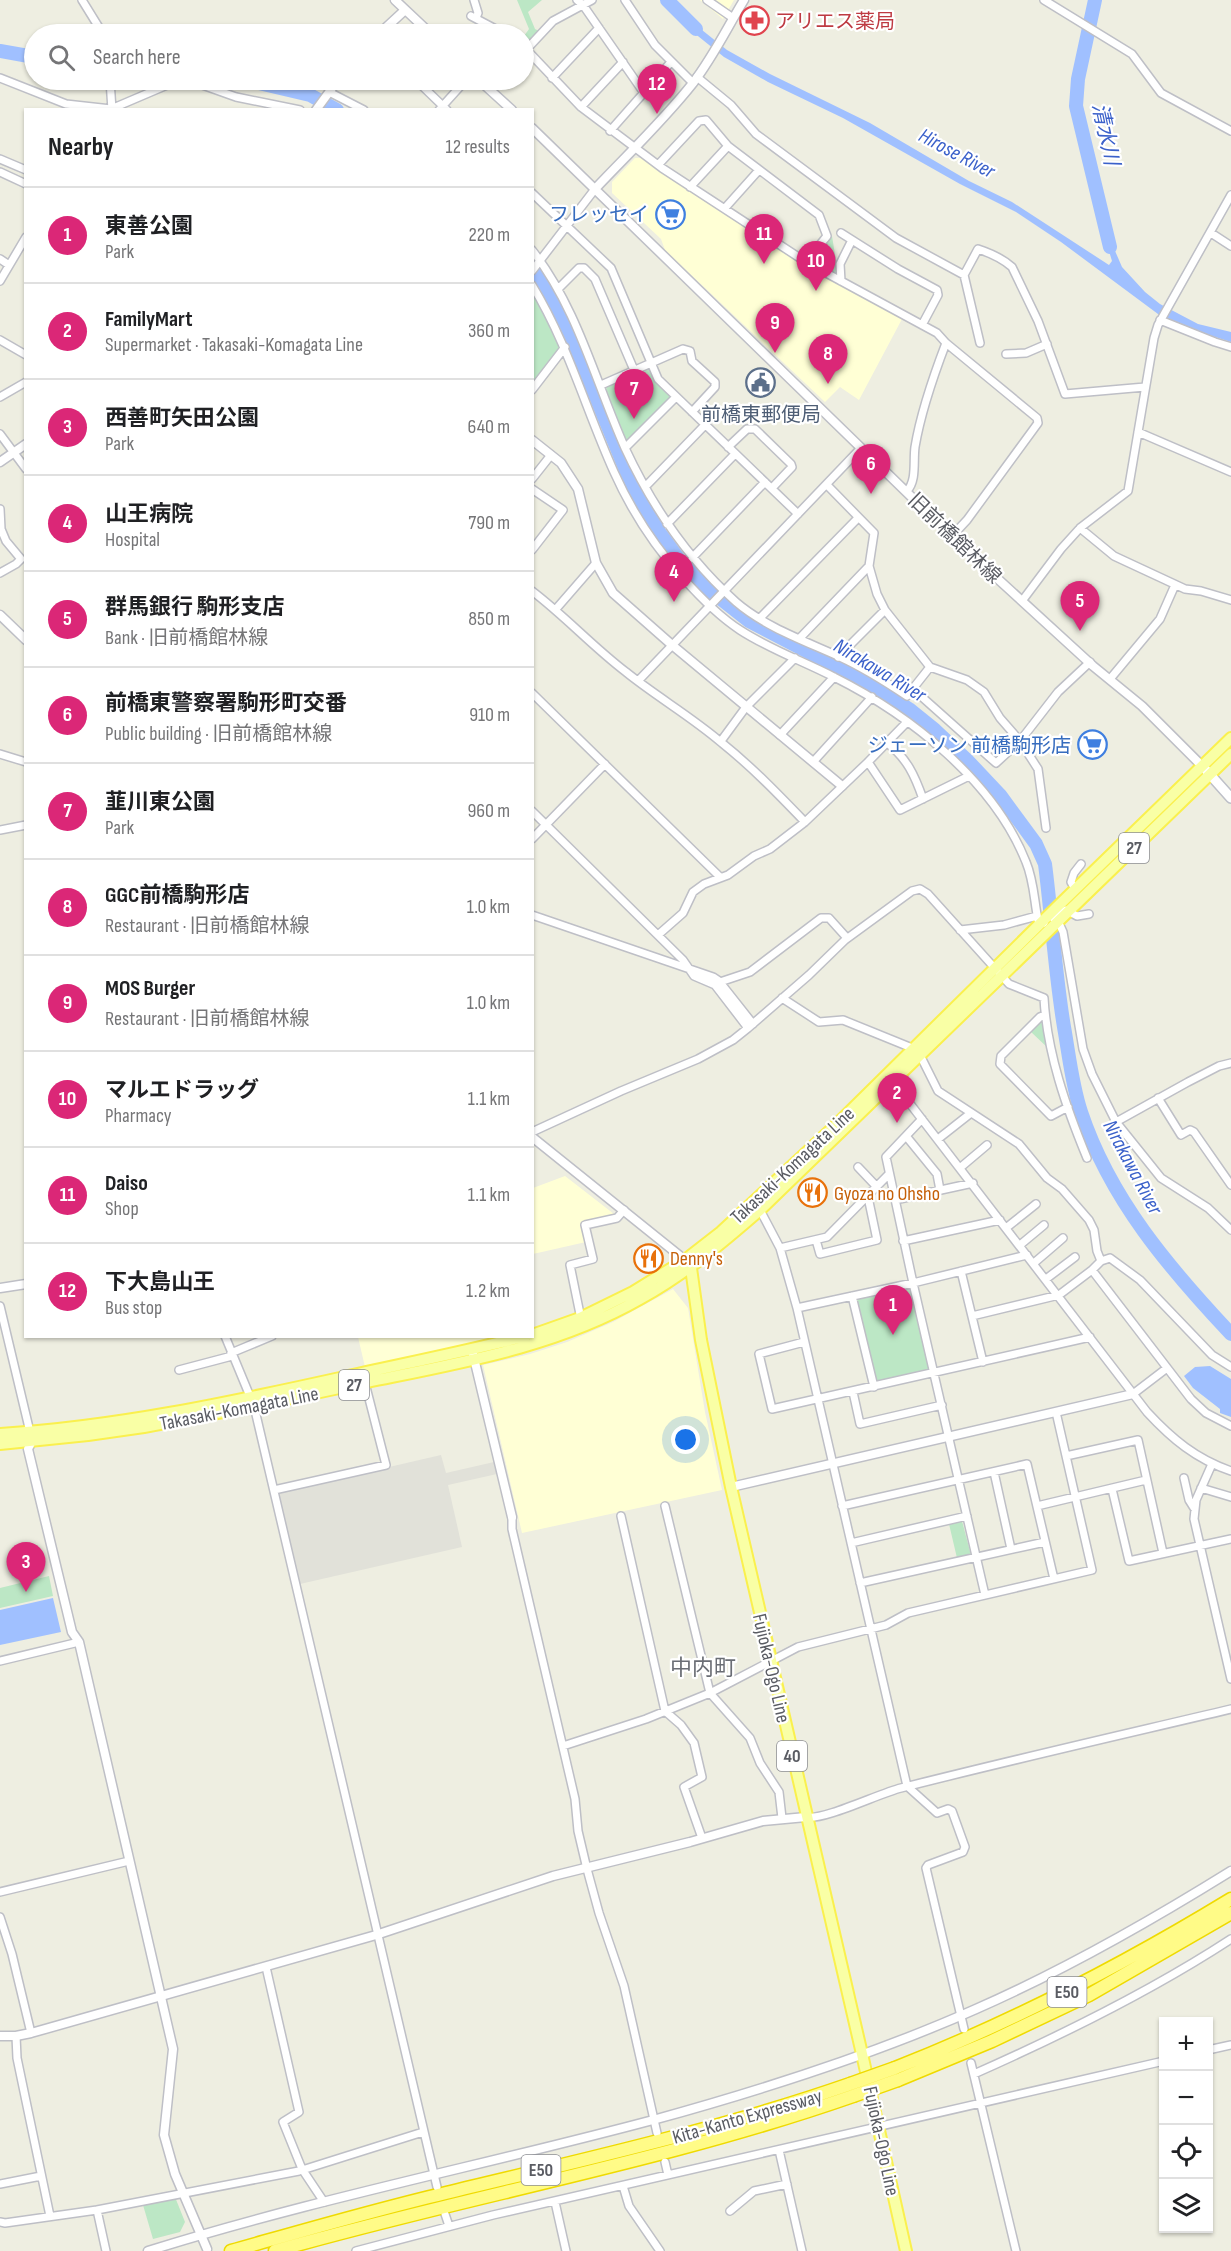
<!DOCTYPE html>
<html lang="en">
<head>
<meta charset="utf-8">
<style>
  body { margin:0; font-family:"Sofia Sans Condensed","Noto Sans JP",sans-serif; background:#f6f6f6; color:#202124 }
  .controls { position:absolute; right:18px; bottom:18px; display:grid; overflow:hidden; border-radius:0px; box-shadow:0 2px 4px #0004 }
  .controls button { width:54px; height:54px; display:grid; place-items:center; padding:0; border:0; border-bottom:2px solid #e0e0e0; background:#fff; color:#202124; font:30px sans-serif }
  .you { position:absolute; left:686px; top:1440px; width:21px; height:21px; margin:-15px; border:4px solid #fff; border-radius:50%; background:#1a73e8; box-shadow:0 0 0 9px #1a73e833 }
  .badge { display:grid; place-items:center; width:39px; height:39px; border-radius:50%; background:#db2777; color:#fff; font-size:20px; font-weight:700 }
  .pin { position:absolute; translate:-50% -50px; filter:drop-shadow(0 2px 3px #0008) }
  .pin::after { content:''; position:absolute; top:32px; width:21px; height:18px; background:inherit; clip-path:polygon(0 0,100% 0,50% 100%) }
  .list { margin:0; padding:0; list-style:none }
  h2 { display:flex; justify-content:space-between; align-items:center; height:78px; margin:0; padding:0 24px; font-size:26px }
  h2 small { font-size:20px; font-weight:400; color:#757577 }
  .list li { display:grid; grid-template-columns:39px 1fr auto; gap:18px; align-items:center; box-sizing:border-box; height:96px; padding:0 24px; border-top:2px solid #e0e0e0 }
  .list b { display:block; font-size:22px; white-space:nowrap }
  .list p { margin:0; font-size:20px; white-space:nowrap; color:#757577 }
  .list em { font-size:20px; font-style:normal; color:#757577 }
  .icon { flex:none; width:33px; height:33px; fill:none; stroke:currentColor; stroke-width:2; stroke-linecap:round; stroke-linejoin:round }
  .map { position:relative; flex:none; width:1231px; height:2251px; overflow:hidden }
  .search { position:absolute; background:#fff; box-shadow:0 2px 4px #0004; left:24px; top:24px; width:510px; height:66px; display:flex; align-items:center; gap:15px; box-sizing:border-box; padding:0 21px; border-radius:33px; color:#757577; font-size:22px }
  .panel { position:absolute; background:#fff; box-shadow:0 2px 4px #0004; left:24px; top:108px; width:510px; height:1230px; border-radius:0px }
  .map>svg:first-child { display:block }
  .commercial { fill:#ffffd5 }
  .industrial { fill:#e1e1d9 }
  .green { fill:#bce7c5 }
  .water { fill:#a0c0ff }
  .lines { fill:none; stroke-linecap:round; stroke-linejoin:round }
  .river { stroke:#a0c0ff; stroke-width:14 }
  .minor-casing { stroke:#bebfc6; stroke-width:10 }
  .tertiary-casing { stroke:#bebfc6; stroke-width:11 }
  .secondary-casing { stroke:#bec0c8; stroke-width:12 }
  .primary-casing { stroke:#faf04e; stroke-width:14 }
  .motorway-casing { stroke:#efda00; stroke-width:15 }
  .minor { stroke:#fff; stroke-width:7 }
  .tertiary { stroke:#fff; stroke-width:8 }
  .secondary { stroke:#fff; stroke-width:9 }
  .primary { stroke:#f9ffa5; stroke-width:10 }
  .motorway { stroke:#fffb87; stroke-width:12 }
  .motorway-bridge-casing { stroke:#efda00; stroke-width:15; stroke-linecap:butt }
  .motorway-bridge { stroke:#fffb87; stroke-width:12 }
  .labels { text-anchor:middle; stroke-width:4.5; stroke-linejoin:round; paint-order:stroke }
  .shield { fill:#fff; stroke:#8c8d92; stroke-width:1.5 }
  .shield-label { font-size:18px; font-weight:bold; fill:#5a5c63 }
  .health-label { font-size:20px; fill:#be3a42; stroke:#fff; text-anchor:start }
  .shop-label { font-size:20px; fill:#366cbe; stroke:#fff; text-anchor:end }
  .service-label { font-size:20px; fill:#4e5e75; stroke:#fff }
  .street-label { font-size:20px; fill:#5a5c63; stroke:#fff }
  .food-label { font-size:20px; fill:#c56008; stroke:#fff; text-anchor:start }
  .water-label { font-size:21px; font-style:italic; fill:#3b61ca; stroke:#fff }
  .quarter-label { font-size:22px; fill:#6b6e75; stroke:#fff }
</style>
</head>
<body>
<div class="map">
<svg width="1231" height="2251" viewBox="0 0 1231 2251">
  <rect width="100%" height="100%" fill="#eeeee1"/>
  <!-- commercial -->
  <path class="commercial" d="M700,0H734L723,19Z
    M635,158H641L808,267L902,319L859,400L840,387L825,402L665,250L661,239L612,193V182Z
    M565,1176L614,1214L581,1222L586,1242L533,1254V1188Z
    M673,1289L688,1308L705,1412L722,1490L522,1533L483,1365L530,1354L567,1342L613,1322Z
    M358,1337V1336L497,1337L365,1367Z"/>
  <!-- industrial -->
  <path class="industrial" d="M441,1455L446,1473L494,1462L497,1474L448,1485L462,1547L300,1584L279,1495L281,1492Z"/>
  <!-- green -->
  <path class="green" d="M517,0H542L528,12L535,29L539,31L529,42L524,43V36L529,29Z
    M832,236L838,273L835,275L813,263L812,259Z
    M532,292L560,346L533,384H532Z
    M648,368L656,382L670,394V399L629,440L625,439L606,389L608,385Z
    M1038,1022L1044,1024L1049,1049L1030,1031Z
    M909,1286L929,1370L879,1381L875,1380L857,1301L860,1297Z
    M962,1521L971,1555L957,1558L949,1524Z
    M49,1576L53,1596L0,1608V1588Z
    M175,2197L185,2222L180,2232L153,2239L143,2205Z"/>
  <!-- water -->
  <path class="water" d="M681,18H687L727,50L770,74L870,123L969,181L1012,202L1109,265L1112,261L1105,238L1106,230L1122,267L1145,292L1160,304L1198,324L1231,332V342L1180,326L1158,314L1061,242L1016,212L960,184L843,118L768,82L724,57L683,24Z
    M1210,1366L1231,1379V1417L1220,1413V1409L1193,1388L1184,1376L1195,1367Z
    M53,1598L61,1632L0,1645V1610Z"/>
  <g class="lines">
    <!-- river -->
    <path class="river" d="M667,0L696,29
      M1095,0L1078,79L1076,106L1110,247
      M0,51L34,57
      M246,80L310,95L337,110
      M532,269L547,288L570,333L631,483L659,532L678,558L707,588L749,621L872,685L909,709L935,730L967,760L1000,795L1036,844L1045,864C1052,919 1055,973 1064,1027C1069,1055 1072,1085 1081,1112C1110,1199 1169,1268 1231,1334"/>
    <defs>
      <path id="minor" d="M82,0L103,34
        M474,0L478,13L476,18
        M577,0L583,5L644,93
        M625,0L655,45L693,83
        M707,0L733,18
        M1044,0L1132,54L1161,93L1231,131
        M471,16L505,34
        M524,47L581,107L662,168L806,262L937,333L946,343L1037,418L1038,423L967,520L952,536
        M524,52L553,21L592,0
        M697,77L731,105L756,134L896,238L964,275L978,249C990,253 1002,258 1012,267L1038,321L1065,394L1145,387
        M0,78L66,104L111,109L179,80
        M552,78L599,28
        M110,80L112,110
        M180,80L191,81L236,97L300,110
        M416,80L447,110
        M489,89L497,80
        M329,92L364,110
        M581,107L623,62
        M439,110L466,80
        M610,131L671,62
        M0,159L26,170
        M658,165L699,121L706,120L728,146L819,215L827,236L806,262
        M0,172L26,184
        M690,187L728,146
        M532,193L611,268L658,379L798,514
        M725,208L759,170
        M841,233L898,269L937,290L938,295L922,325
        M1211,233L1231,246
        M532,250C578,309 595,381 625,448C652,506 688,559 736,602C765,627 805,641 840,657C864,668 886,682 907,696L930,667
        M0,259L9,265
        M532,271L595,189
        M964,275L980,343
        M0,281L26,237
        M841,281L840,264L852,240
        M532,285C568,344 586,410 614,472C631,510 656,548 683,578C700,597 720,617 740,630C769,649 803,661 834,677C910,715 994,781 1026,862C1034,881 1034,900 1038,920L1044,923
        M558,289L579,268H584L595,279L634,370
        M1160,320L1215,342L1231,347
        M0,340L26,355
        M1006,354L1026,353L1047,344
        M601,385L683,349L690,351L692,361L715,382V387L692,412
        M532,390L565,347
        M0,397L26,382
        M1138,432L1231,472
        M0,434L26,469
        M728,447L747,429H755L791,464L792,467L772,488
        M625,448L676,397
        M532,479L551,455
        M827,485L874,533L869,566L877,594L885,610L930,667L967,680L984,692L1000,718L1020,741L1038,769L1046,828
        M645,487L705,425
        M532,489L563,510L532,550
        M907,491C917,480 913,462 915,447C921,411 933,377 946,343
        M0,509L1,529L6,541L21,559L16,564L0,573
        M667,524L735,454
        M1080,528L1114,556L1185,589L1201,591L1231,600
        M692,558L765,482
        M532,591C565,616 593,647 626,672C657,697 692,717 722,743C752,767 778,794 805,822
        M1022,601L1061,549L1080,528L1128,491L1154,338L1158,325L1231,195
        M556,609L596,563
        M760,618L858,518
        M799,639L869,566
        M838,657L885,610
        M1110,679L1160,619L1175,585
        M638,681L861,448
        M913,689L996,763L1020,741L1058,692L1090,662
        M532,693L720,877
        M780,735L834,677
        M721,741L746,707L795,658
        M887,743C907,758 915,776 923,799
        M0,754L26,762
        M813,762L872,697
        M868,762L900,810L969,776
        M532,811L683,960L694,976L715,985L748,1028
        M0,830L26,825
        M532,839L605,764
        M1075,889L1071,882L1074,873L1081,864
        M532,915L713,977L719,981L753,1024
        M1053,918L1058,913L1066,910L1077,916L1089,914
        M1058,921L1063,932L1083,1049L1092,1074L1116,1122L1161,1178L1208,1208L1231,1230
        M960,930L1004,925L1037,916
        M658,935L683,913L693,892L704,884L728,875L754,856L770,849L805,822L868,762L907,722
        M720,982L750,972L821,918H829L847,938
        M782,998L819,1022L843,1020L912,1048
        M1045,1015L1040,1017L1001,1056L1000,1064L1051,1116L1068,1107
        M920,1055L938,1091L1019,1144L1047,1178L1062,1189L1089,1220L1094,1230L1097,1251L1101,1261
        M891,1079L1147,1412C1172,1439 1196,1459 1231,1471
        M1158,1098L1181,1135L1190,1130L1194,1132L1231,1185
        M922,1119L886,1157L913,1283L985,1595
        M1116,1122L1188,1082L1219,1066L1231,1063
        M532,1132L621,1091L698,1059L733,1040L748,1028L809,975L845,940L912,891L920,889L928,894L1009,984L1044,998C1047,1053 1066,1107 1087,1158
        M906,1136L937,1174L940,1190
        M938,1139L971,1113
        M858,1167L877,1187
        M961,1167L987,1145
        M895,1200L973,1183
        M760,1210L780,1248L797,1308L907,1786L937,1813L948,1809L952,1811L965,1847L963,1852L928,1865L926,1868L964,2029
        M1006,1228L1036,1204
        M816,1240L820,1254L877,1240L868,1197
        M903,1241L1000,1220
        M1020,1245L1044,1225
        M780,1248L827,1237L889,1174
        M1034,1263L1063,1238
        M1092,1270L1101,1261L1110,1258L1140,1280L1212,1355L1231,1367
        M961,1271L983,1362
        M1046,1279L1075,1257
        M852,1296L874,1387
        M0,1306L30,1432
        M797,1308L913,1283L1027,1255
        M972,1316L1059,1295L1092,1270L1191,1399L1206,1413L1231,1426
        M581,1319L570,1265L593,1259L585,1225L617,1218L624,1210
        M225,1336L254,1406L437,2187
        M804,1342L759,1354L772,1409L1090,1337
        M231,1353L272,1336
        M179,1370L232,1356
        M853,1392L860,1424L942,1405
        M1133,1394L1167,1368
        M1066,1456L1138,1440L1163,1553
        M1212,1464L1196,1500L1194,1519L1231,1679
        M994,1472L1011,1549
        M1184,1478L1189,1500L1194,1508
        M1201,1488L1231,1497
        M1112,1489L1129,1561L1231,1539
        M274,1490L386,1465L365,1383
        M665,1506L710,1693L750,1738L760,1763L779,1792L782,1818
        M842,1506L1027,1464L1054,1579
        M1037,1506L1146,1480
        M621,1516L665,1711L681,1725L694,1743L702,1777L684,1787L702,1838
        M512,1517V1529L575,1799L578,1831L587,1869L599,1913L624,1986L657,2133
        M851,1543L967,1516
        M860,1583L1045,1542
        M0,1661L79,1642
        M563,1746L646,1719L710,1693L798,1647L886,1625L908,1613L1092,1570L1056,1412
        M806,1817C823,1821 880,1793 901,1788C1011,1760 1121,1735 1231,1709
        M0,1892L129,1861
        M0,1917L12,1954L31,2033
        M266,1967L299,2112L283,2122L302,2169L324,2202
        M16,2036L17,2058L50,2216
        M1208,2050L1231,2045
        M971,2063L1016,2251
        M974,2074C1062,2035 1150,1992 1231,1939
        M779,2150L802,2251
        M665,2162L668,2175
        M0,2184L41,2176
        M623,2186L629,2206L660,2251
        M555,2202L566,2251
        M97,2210L106,2251
        M730,2211L754,2191L787,2184
        M445,2214L449,2226
        M0,2222L5,2223L97,2210L299,2171L423,2132
        M356,2251L493,2215L1164,2061"/>
      <path id="tertiary" d="M395,0L431,34
        M379,34L405,10
        M479,80L512,110
        M316,110L338,80
        M532,128L964,548L1093,666L1142,706L1202,766
        M595,189C628,154 663,121 693,83C713,57 727,28 744,0
        M532,440L561,463L578,489L596,563L613,593L672,645L842,786
        M0,462L26,444
        M0,615L26,640
        M532,1137L685,1260
        M0,1288L26,1284
        M473,1354L512,1517
        M31,1436L32,1441L28,1449L72,1632L79,1642L173,2049L164,2135L175,2174L207,2249
        M731,1487L1133,1394
        M0,2036H16L31,2033L376,1935L553,1876L690,1842L763,1821L806,1817
        M148,2251C314,2199 485,2165 653,2120C762,2090 873,2055 976,2009C1065,1970 1149,1922 1231,1871"/>
      <path id="secondary" d="M1206,770L1231,798"/>
      <path id="primary" d="M685,1260L691,1268L701,1340L731,1487L862,2054L906,2251
        M532,1335L580,1318L633,1292L685,1260L721,1232L834,1127L1057,907L1231,738
        M0,1434C115,1427 227,1403 340,1378C402,1364 464,1352 526,1336
        M0,1444L88,1435L144,1427C218,1414 293,1398 367,1382C460,1363 556,1347 640,1299C685,1274 721,1244 760,1210L1231,754"/>
      <path id="motorway" d="M895,2068C1015,2021 1121,1966 1231,1899
        M898,2080L992,2041L1089,1995L1231,1913
        M231,2251C302,2231 374,2210 446,2193C582,2160 718,2130 850,2084
        M275,2251C467,2196 664,2162 853,2096"/>
    </defs>
    <!-- minor casing -->
    <use href="#minor" class="minor-casing"/>
    <!-- tertiary casing -->
    <use href="#tertiary" class="tertiary-casing"/>
    <!-- secondary casing -->
    <use href="#secondary" class="secondary-casing"/>
    <!-- primary casing -->
    <use href="#primary" class="primary-casing"/>
    <!-- motorway casing -->
    <use href="#motorway" class="motorway-casing"/>
    <!-- minor -->
    <use href="#minor" class="minor"/>
    <!-- tertiary -->
    <use href="#tertiary" class="tertiary"/>
    <!-- secondary -->
    <use href="#secondary" class="secondary"/>
    <!-- primary -->
    <use href="#primary" class="primary"/>
    <!-- motorway -->
    <use href="#motorway" class="motorway"/>
    <defs>
      <path id="motorway-bridge" d="M850,2084L895,2068
        M853,2096L898,2080"/>
    </defs>
    <!-- motorway-bridge casing -->
    <use href="#motorway-bridge" class="motorway-bridge-casing"/>
    <!-- motorway-bridge -->
    <use href="#motorway-bridge" class="motorway-bridge"/>
  </g>
  <!-- icons -->
  <defs>
    <symbol id="pharmacy-ring" viewBox="-11 -11 22 22"><circle r="9.5" fill="#fff" stroke="#e0444e" stroke-width="1.5"/><path d="M-2-6h4v4h4v4h-4v4h-4v-4h-4v-4h4Z" fill="#e0444e"/></symbol>
    <symbol id="supermarket-ring" viewBox="-11 -11 22 22"><circle r="9.5" fill="#fff" stroke="#3f7fe0" stroke-width="1.5"/><path d="M-6-5.5h2.5l.6 2H6L4.5 2H-2.5L-4.4-4H-6ZM-1.5 3.2a1.3 1.3 0 1 0 .1 0ZM3 3.2a1.3 1.3 0 1 0 .1 0Z" fill="#3f7fe0"/></symbol>
    <symbol id="civic-ring" viewBox="-11 -11 22 22"><circle r="9.5" fill="#fff" stroke="#5c6f8a" stroke-width="1.5"/><path d="M-.6-6.5H3V-4.5H.6V-3L4-1V1h2V6H-6V1h2V-1L-.6-3ZM-1.2 2.5V6h2.4V2.5Z" fill="#5c6f8a"/></symbol>
    <symbol id="restaurant-ring" viewBox="-11 -11 22 22"><circle r="9.5" fill="#fff" stroke="#e8710a" stroke-width="1.5"/><path d="M-5-6h1v4h1v-4h1v4h1v-4h1v5L-1.5 .5V6h-2V.5L-5-1ZM5-6V6H3V1.5H1.5Q1.5-4 5-6Z" fill="#e8710a"/></symbol>
  </defs>
  <g fill-rule="evenodd">
    <use href="#pharmacy-ring" x="738" y="4" width="33" height="33"/>
    <use href="#supermarket-ring" x="654" y="198" width="33" height="33"/>
    <use href="#civic-ring" x="744" y="366" width="33" height="33"/>
    <use href="#supermarket-ring" x="1076" y="728" width="33" height="33"/>
    <use href="#restaurant-ring" x="796" y="1176" width="33" height="33"/>
    <use href="#restaurant-ring" x="632" y="1242" width="33" height="33"/>
  </g>
  <g class="labels">
    <!-- shield labels -->
    <g class="shield">
      <rect x="1119" y="833" width="30" height="30" rx="4.5"/>
      <rect x="339" y="1370" width="30" height="30" rx="4.5"/>
      <rect x="777" y="1741" width="30" height="30" rx="4.5"/>
      <rect x="1047.5" y="1977" width="39" height="30" rx="4.5"/>
      <rect x="521.5" y="2155" width="39" height="30" rx="4.5"/>
    </g>
    <g class="shield-label">
      <text x="1134" y="854">27</text>
      <text x="354" y="1391">27</text>
      <text x="792" y="1762">40</text>
      <text x="1067" y="1998">E50</text>
      <text x="541" y="2176">E50</text>
    </g>
    <!-- health labels -->
    <g class="health-label">
      <text x="775" y="28">アリエス薬局</text>
    </g>
    <!-- shop labels -->
    <g class="shop-label">
      <text x="649" y="221">フレッセイ</text>
      <text x="1071" y="752">ジェーソン 前橋駒形店</text>
    </g>
    <!-- service labels -->
    <g class="service-label">
      <text x="761" y="421">前橋東郵便局</text>
    </g>
    <!-- street labels -->
    <g class="street-label">
      <text transform="translate(955 538) rotate(44)" y="7">旧前橋館林線</text>
      <text transform="translate(792 1165) rotate(-43)" y="7">Takasaki-Komagata Line</text>
      <text transform="translate(239 1408) rotate(-11)" y="7">Takasaki-Komagata Line</text>
      <text transform="translate(772 1668) rotate(77)" y="7">Fujioka-Ogo Line</text>
      <text transform="translate(747 2116) rotate(-16)" y="7">Kita-Kanto Expressway</text>
      <text transform="translate(882 2141) rotate(78)" y="7">Fujioka-Ogo Line</text>
    </g>
    <!-- food labels -->
    <g class="food-label">
      <text x="834" y="1200">Gyoza no Ohsho</text>
      <text x="670" y="1265">Denny's</text>
    </g>
    <!-- water labels -->
    <g class="water-label">
      <text transform="translate(1106 134) rotate(78)" y="7">清水川</text>
      <text transform="translate(957 153) rotate(28)" y="7">Hirose River</text>
      <text transform="translate(880 670) rotate(31)" y="7">Nirakawa River</text>
      <text transform="translate(1133 1167) rotate(62)" y="7">Nirakawa River</text>
    </g>
    <!-- quarter labels -->
    <g class="quarter-label">
      <text x="703" y="1675">中内町</text>
    </g>
  </g>
</svg>
<div class="controls">
<button>+</button>
<button>−</button>
<button><svg class="icon" aria-label="locate" viewBox="0 0 24 24"><circle cx="12" cy="12" r="6"/><path d="M12 2v4M12 18v4M2 12h4M18 12h4"/></svg></button>
<button><svg class="icon" aria-label="layers" viewBox="0 0 24 24"><path d="M12 4l9 5-9 5-9-5zM3 14l9 5 9-5"/></svg></button>
</div>
<div class="you"></div>
<div class="pin badge" style="left:893px;top:1335px">1</div>
<div class="pin badge" style="left:897px;top:1123px">2</div>
<div class="pin badge" style="left:26px;top:1592px">3</div>
<div class="pin badge" style="left:674px;top:602px">4</div>
<div class="pin badge" style="left:1080px;top:631px">5</div>
<div class="pin badge" style="left:871px;top:494px">6</div>
<div class="pin badge" style="left:634px;top:419px">7</div>
<div class="pin badge" style="left:828px;top:384px">8</div>
<div class="pin badge" style="left:775px;top:353px">9</div>
<div class="pin badge" style="left:816px;top:291px">10</div>
<div class="pin badge" style="left:764px;top:264px">11</div>
<div class="pin badge" style="left:657px;top:114px">12</div>
<div class="search"><svg class="icon" aria-label="search" viewBox="0 0 24 24"><circle cx="10" cy="10" r="6"/><path d="M15 15l6 6"/></svg>Search here</div>
<section class="panel">
<h2>Nearby<small>12 results</small></h2>
<ul class="list">
<li><span class="badge">1</span><div><b>東善公園</b><p>Park</p></div><em>220 m</em></li>
<li><span class="badge">2</span><div><b>FamilyMart</b><p>Supermarket · Takasaki-Komagata Line</p></div><em>360 m</em></li>
<li><span class="badge">3</span><div><b>西善町矢田公園</b><p>Park</p></div><em>640 m</em></li>
<li><span class="badge">4</span><div><b>山王病院</b><p>Hospital</p></div><em>790 m</em></li>
<li><span class="badge">5</span><div><b>群馬銀行 駒形支店</b><p>Bank · 旧前橋館林線</p></div><em>850 m</em></li>
<li><span class="badge">6</span><div><b>前橋東警察署駒形町交番</b><p>Public building · 旧前橋館林線</p></div><em>910 m</em></li>
<li><span class="badge">7</span><div><b>韮川東公園</b><p>Park</p></div><em>960 m</em></li>
<li><span class="badge">8</span><div><b>GGC前橋駒形店</b><p>Restaurant · 旧前橋館林線</p></div><em>1.0 km</em></li>
<li><span class="badge">9</span><div><b>MOS Burger</b><p>Restaurant · 旧前橋館林線</p></div><em>1.0 km</em></li>
<li><span class="badge">10</span><div><b>マルエドラッグ</b><p>Pharmacy</p></div><em>1.1 km</em></li>
<li><span class="badge">11</span><div><b>Daiso</b><p>Shop</p></div><em>1.1 km</em></li>
<li><span class="badge">12</span><div><b>下大島山王</b><p>Bus stop</p></div><em>1.2 km</em></li>
</ul>
</section>
</div>
</body>
</html>
